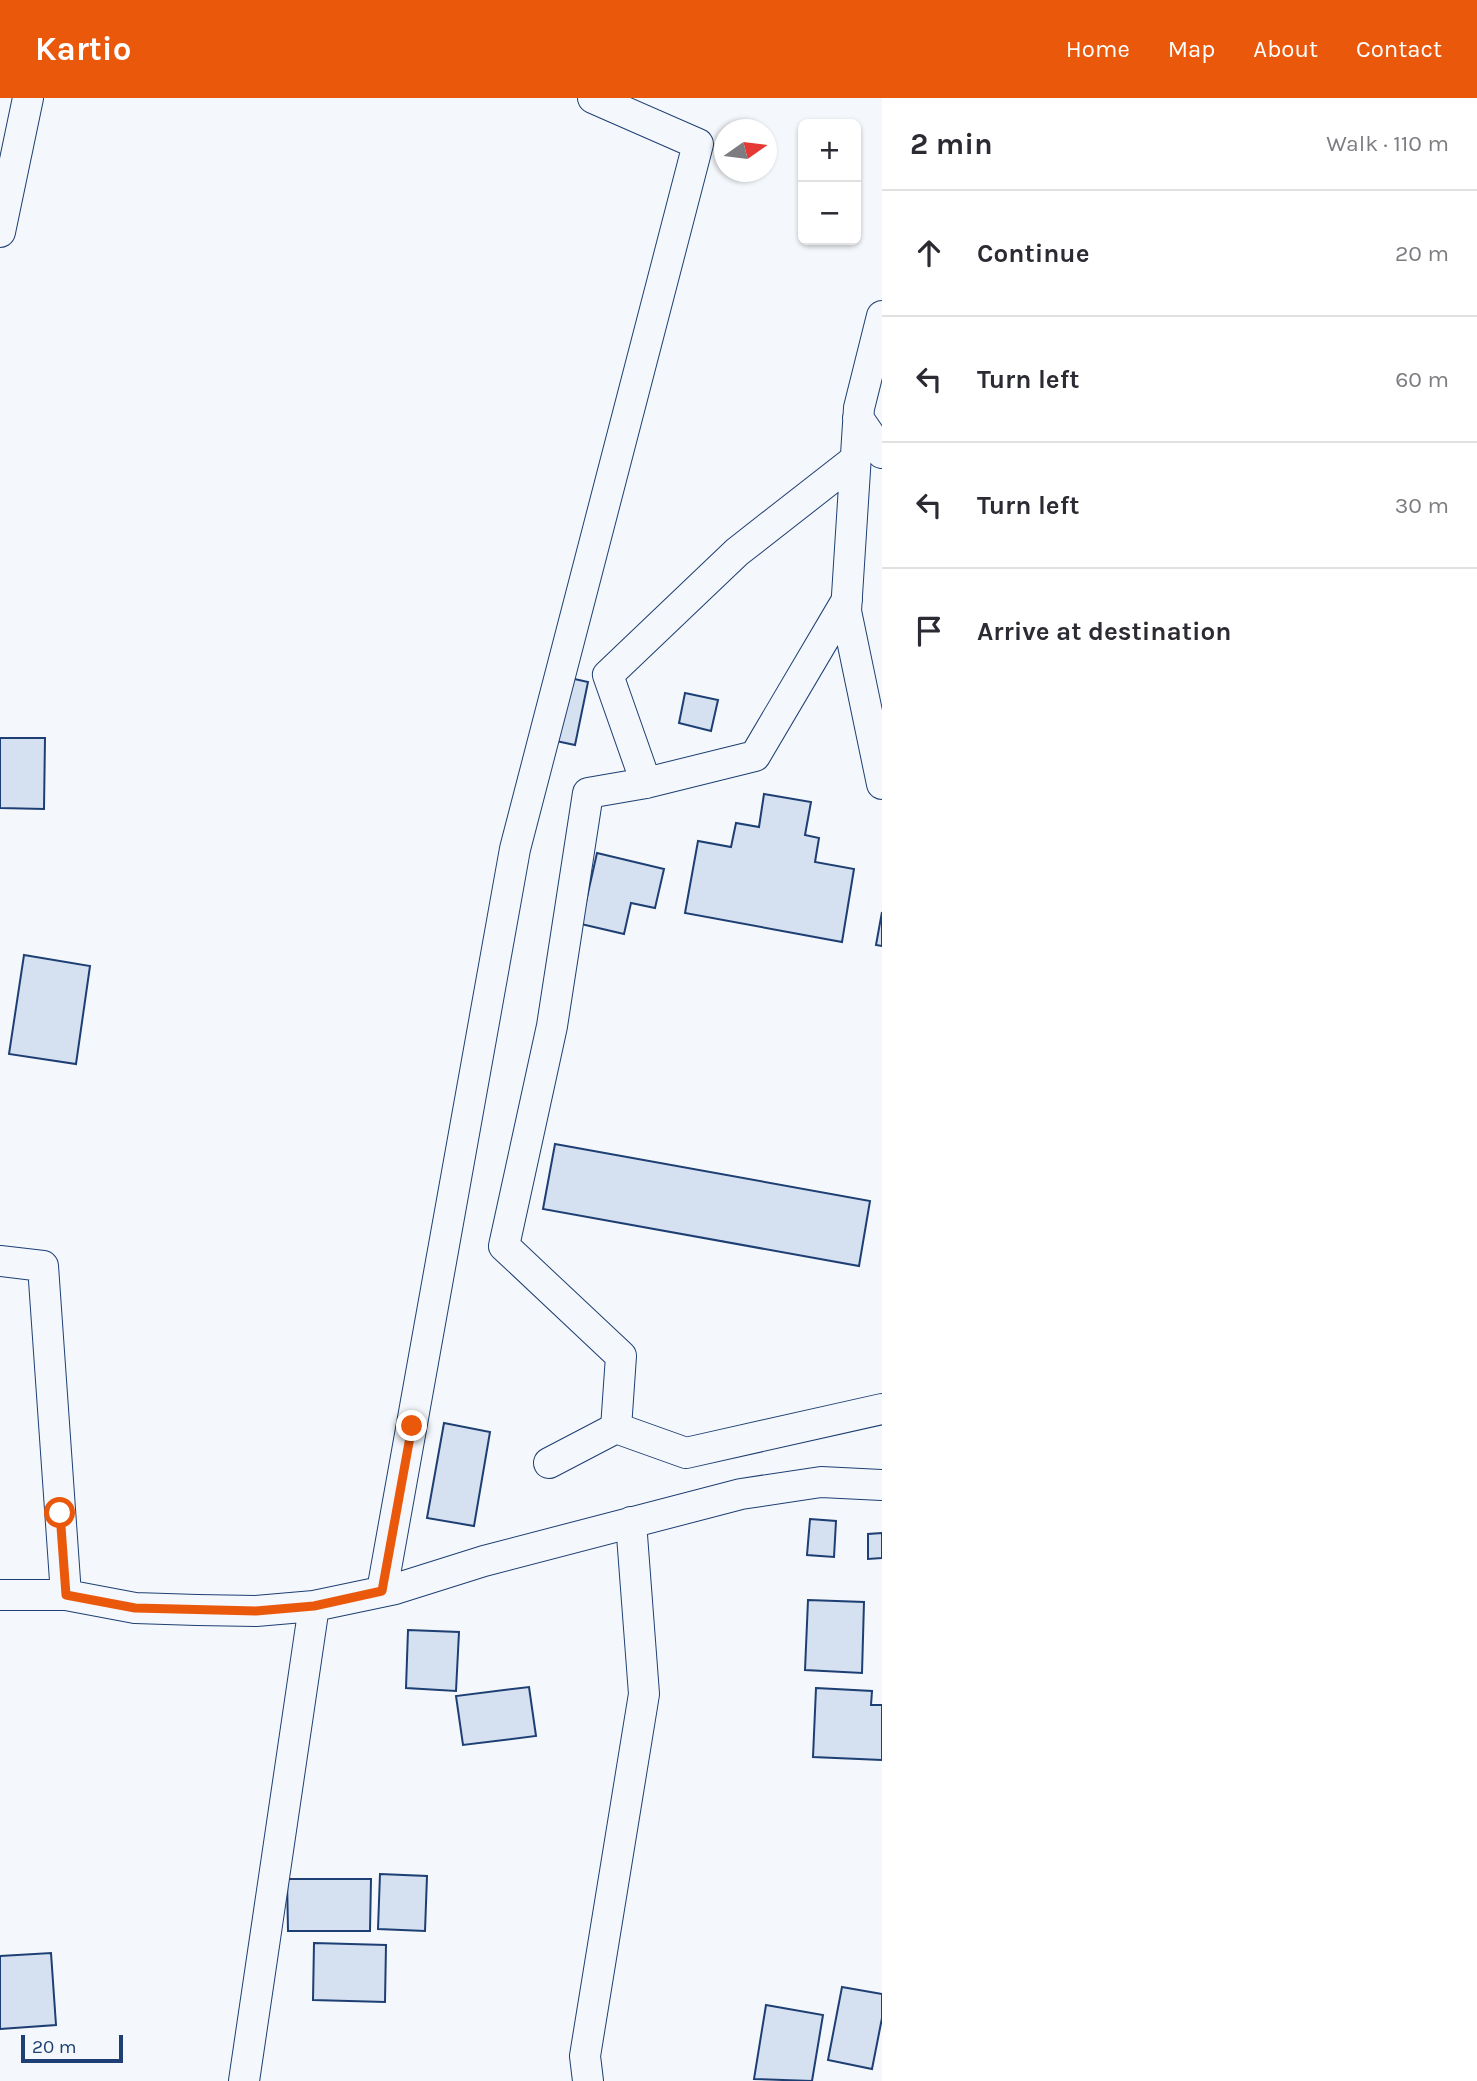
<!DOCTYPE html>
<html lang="en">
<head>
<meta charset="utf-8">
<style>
  body { margin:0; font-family:Karla,sans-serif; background:#f2f2f3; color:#2b2b33 }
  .controls { position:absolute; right:21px; top:21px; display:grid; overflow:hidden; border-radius:10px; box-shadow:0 2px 5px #0004 }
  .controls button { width:63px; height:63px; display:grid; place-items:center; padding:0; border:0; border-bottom:2px solid #e1e1e2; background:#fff; color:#2b2b33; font:35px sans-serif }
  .compass { position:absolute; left:714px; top:21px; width:63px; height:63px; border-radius:50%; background:#fff; box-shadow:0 2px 5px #0004; rotate:76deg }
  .scale { position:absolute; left:21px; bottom:18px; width:102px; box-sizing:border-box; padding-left:7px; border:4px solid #1d3f73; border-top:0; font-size:19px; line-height:24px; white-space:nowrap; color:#1d3f73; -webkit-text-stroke:5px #f4f7fb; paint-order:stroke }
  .stop { position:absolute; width:21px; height:21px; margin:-16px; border:5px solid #ea580c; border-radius:50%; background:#fff }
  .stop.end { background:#ea580c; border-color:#fff; box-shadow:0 2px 7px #0008 }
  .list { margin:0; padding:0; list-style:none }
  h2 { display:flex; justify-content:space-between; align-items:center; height:91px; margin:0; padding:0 28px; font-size:30px }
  h2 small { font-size:23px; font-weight:400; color:#7c7c81 }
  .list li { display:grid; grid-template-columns:46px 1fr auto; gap:21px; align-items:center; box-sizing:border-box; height:126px; padding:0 28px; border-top:2px solid #e1e1e2 }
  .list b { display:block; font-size:26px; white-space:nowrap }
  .list em { font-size:23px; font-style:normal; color:#7c7c81 }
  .icon { flex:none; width:38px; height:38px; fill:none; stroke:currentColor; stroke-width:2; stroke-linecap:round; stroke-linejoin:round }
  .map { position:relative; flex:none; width:882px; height:1983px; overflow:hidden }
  header { display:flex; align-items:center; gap:42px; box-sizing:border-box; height:98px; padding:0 35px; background:#ea580c; color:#fff }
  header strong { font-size:33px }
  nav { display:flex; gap:38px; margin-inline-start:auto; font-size:24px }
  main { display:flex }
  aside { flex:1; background:#fff }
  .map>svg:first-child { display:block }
  .building { fill:#d5e0f0; stroke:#1d3f73; stroke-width:2 }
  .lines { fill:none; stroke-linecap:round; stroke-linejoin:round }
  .street-casing { stroke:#1d3f73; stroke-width:32 }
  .street { stroke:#f4f7fb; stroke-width:30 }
  .route { stroke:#ea580c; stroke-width:9 }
</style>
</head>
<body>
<header>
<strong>Kartio</strong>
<nav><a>Home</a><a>Map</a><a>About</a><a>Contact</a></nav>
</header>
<main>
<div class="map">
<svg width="882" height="1983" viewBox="0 0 882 1983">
  <rect width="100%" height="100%" fill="#f4f7fb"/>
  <!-- building -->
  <path class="building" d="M570,580L588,584L575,647L556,643Z
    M685,595L718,602L711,633L679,625Z
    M0,640H45L44,711L0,710Z
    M764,696L811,704L805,737L819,740L815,764L854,771L842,844L685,815L698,743L731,749L736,725L759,729Z
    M597,755L664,771L655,810L631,805L624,836L581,826Z
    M882,814V848L876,847Z
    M24,857L90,868L76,966L9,956Z
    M555,1046L870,1103L859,1168L543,1111Z
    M444,1325L490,1334L474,1428L427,1420Z
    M810,1421L836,1423L834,1459L807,1457Z
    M882,1435V1460L868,1461V1436Z
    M808,1502L864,1504L862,1575L805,1572Z
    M408,1532L459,1534L456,1593L406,1590Z
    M529,1589L536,1638L463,1647L456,1598Z
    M816,1590L872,1593L871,1607H882V1662L813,1659Z
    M380,1776L427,1778L425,1833L378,1831Z
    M287,1781H371L370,1833H288Z
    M314,1845L386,1847L385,1904L313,1902Z
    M51,1855L56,1927L0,1931V1858Z
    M842,1889L882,1896V1920L872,1971L828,1962Z
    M766,1907L823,1917L812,1983L754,1981Z"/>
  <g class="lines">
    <defs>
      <path id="street" d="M0,134L28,0
        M882,218L859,310L846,513L882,686
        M858,320L882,355
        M646,685L608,577L737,454L856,361
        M0,1163L43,1168L66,1497
        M616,1330L686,1355L882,1311
        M549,1365L616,1330L621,1258L504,1148L552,928L588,695L646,685L755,658L847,502
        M382,1493L515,751L698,46L593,0
        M0,1497H66L135,1510L197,1512L256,1513L314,1508L395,1491L484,1463L741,1396L821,1384L882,1387
        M244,1983L314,1508
        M588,1983L585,1958L644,1596L631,1424"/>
    </defs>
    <!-- street casing -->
    <use href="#street" class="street-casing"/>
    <!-- street -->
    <use href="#street" class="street"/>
  </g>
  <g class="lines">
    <!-- route -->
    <path class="route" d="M60,1415L66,1497L135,1510L256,1513L314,1508L382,1493L412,1328"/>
  </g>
</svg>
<div class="controls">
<button>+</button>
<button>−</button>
</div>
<svg class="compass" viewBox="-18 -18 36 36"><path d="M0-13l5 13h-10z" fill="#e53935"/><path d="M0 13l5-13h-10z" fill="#7c7c81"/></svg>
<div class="scale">20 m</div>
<div class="stop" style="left:60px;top:1415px"></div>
<div class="stop end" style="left:412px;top:1328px"></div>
</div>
<aside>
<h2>2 min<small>Walk · 110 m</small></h2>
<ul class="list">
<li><svg class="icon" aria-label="ahead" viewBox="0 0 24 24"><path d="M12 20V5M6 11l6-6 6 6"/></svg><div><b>Continue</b></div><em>20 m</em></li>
<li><svg class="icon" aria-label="left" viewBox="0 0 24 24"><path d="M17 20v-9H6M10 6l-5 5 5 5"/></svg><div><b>Turn left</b></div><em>60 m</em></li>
<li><svg class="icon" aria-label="left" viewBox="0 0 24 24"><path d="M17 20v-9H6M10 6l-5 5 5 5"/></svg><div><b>Turn left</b></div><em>30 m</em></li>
<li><svg class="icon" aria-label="arrive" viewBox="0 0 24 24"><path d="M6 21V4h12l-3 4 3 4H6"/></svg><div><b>Arrive at destination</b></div></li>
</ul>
</aside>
</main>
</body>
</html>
